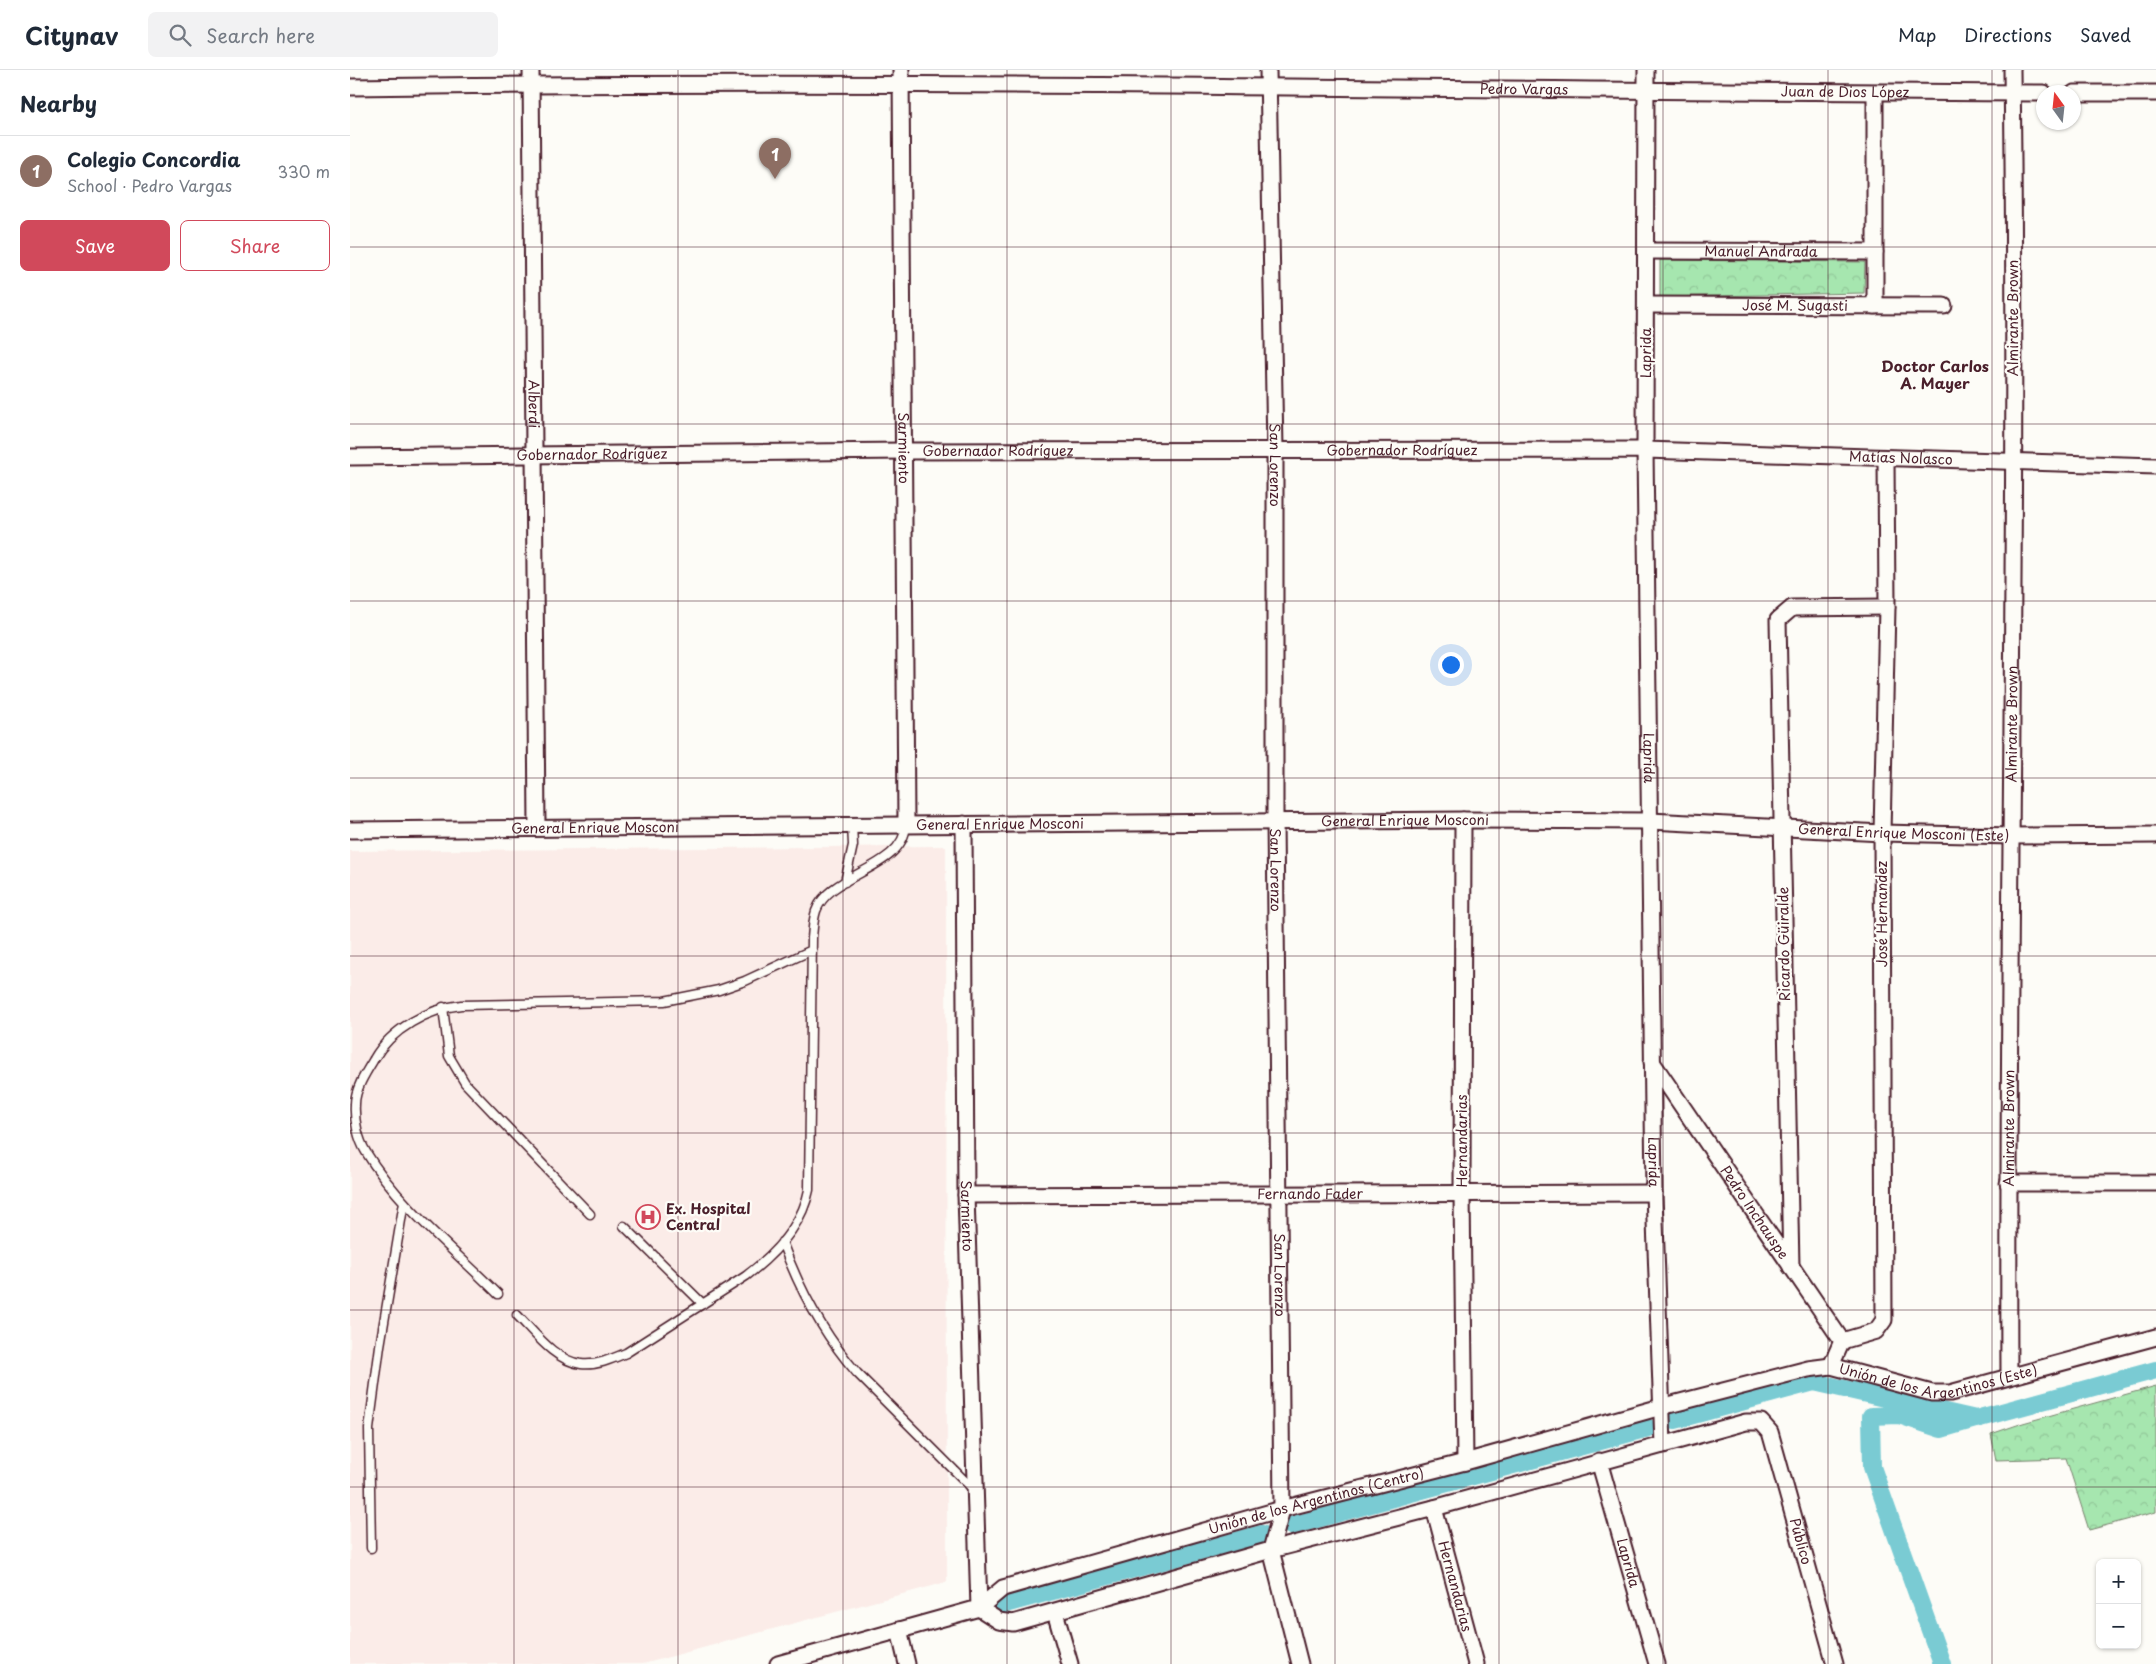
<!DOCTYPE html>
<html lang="en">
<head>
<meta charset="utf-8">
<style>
  body { margin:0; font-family:"Playpen Sans",sans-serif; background:#f2f2f3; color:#1f2937 }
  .controls { position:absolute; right:15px; bottom:15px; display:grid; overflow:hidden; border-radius:8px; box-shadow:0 1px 4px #0004 }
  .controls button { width:45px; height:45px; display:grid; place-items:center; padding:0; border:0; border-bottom:1px solid #e0e1e3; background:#fff; color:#1f2937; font:25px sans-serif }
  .compass { position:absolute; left:1686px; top:15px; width:45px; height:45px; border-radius:50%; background:#fff; box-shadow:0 1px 4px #0004; rotate:345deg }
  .you { position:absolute; left:1100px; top:594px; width:18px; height:18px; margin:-12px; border:4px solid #fff; border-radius:50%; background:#1a73e8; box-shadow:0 0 0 8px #1a73e833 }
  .badge { display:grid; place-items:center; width:32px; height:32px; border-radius:50%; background:#d1495b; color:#fff; font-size:16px; font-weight:700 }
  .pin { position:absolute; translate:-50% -41px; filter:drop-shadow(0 1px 2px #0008) }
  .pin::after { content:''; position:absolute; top:26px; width:18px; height:15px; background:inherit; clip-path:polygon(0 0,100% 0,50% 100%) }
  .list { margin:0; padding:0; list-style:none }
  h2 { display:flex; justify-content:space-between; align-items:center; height:65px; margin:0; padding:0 20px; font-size:21px }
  h2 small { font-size:16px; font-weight:400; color:#747a83 }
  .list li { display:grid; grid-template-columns:32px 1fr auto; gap:15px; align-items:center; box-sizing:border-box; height:70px; padding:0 20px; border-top:1px solid #e0e1e3 }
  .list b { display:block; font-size:19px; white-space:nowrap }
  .list p { margin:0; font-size:16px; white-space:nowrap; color:#747a83 }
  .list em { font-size:16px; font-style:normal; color:#747a83 }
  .actions { display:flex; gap:10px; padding:15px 20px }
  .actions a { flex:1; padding:11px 0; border:1px solid #d1495b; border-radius:8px; text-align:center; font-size:18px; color:#d1495b }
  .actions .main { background:#d1495b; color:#fff }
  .icon { flex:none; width:28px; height:28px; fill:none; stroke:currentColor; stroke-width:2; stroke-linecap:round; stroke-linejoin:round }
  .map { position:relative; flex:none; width:1806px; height:1594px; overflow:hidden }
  header { display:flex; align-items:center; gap:30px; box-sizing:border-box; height:70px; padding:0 25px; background:#fff; border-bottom:1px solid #e0e1e3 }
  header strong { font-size:24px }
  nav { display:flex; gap:28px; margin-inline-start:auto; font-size:18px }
  .search { width:350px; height:45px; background:#f2f2f3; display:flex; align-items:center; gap:12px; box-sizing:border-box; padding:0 18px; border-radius:8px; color:#747a83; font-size:19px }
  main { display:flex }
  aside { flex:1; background:#fff }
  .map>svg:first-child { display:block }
  .built { fill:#fbece8 }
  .forest { fill:url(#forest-crowns); stroke:#78826d }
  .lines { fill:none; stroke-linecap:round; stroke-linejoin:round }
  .canal { stroke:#7acbd3; stroke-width:18 }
  .lane-casing { stroke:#4a1f2b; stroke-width:11 }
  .street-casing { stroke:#4a1f2b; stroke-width:19 }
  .lane { stroke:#fdfcf7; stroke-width:8 }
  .street { stroke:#fdfcf7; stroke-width:15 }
  .grid { fill:none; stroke:#4a1f2b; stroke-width:1; stroke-opacity:0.55 }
  .labels { text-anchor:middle; stroke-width:4.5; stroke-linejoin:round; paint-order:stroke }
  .street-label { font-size:14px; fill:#4a1f2b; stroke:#fdfcf7 }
  .poi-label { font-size:14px; font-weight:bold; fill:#4a1f2b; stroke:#fdfcf7; text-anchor:start }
  .neighbourhood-label { font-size:15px; font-weight:bold; fill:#4a1f2b; stroke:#fdfcf7 }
</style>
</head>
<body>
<header>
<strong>Citynav</strong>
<div class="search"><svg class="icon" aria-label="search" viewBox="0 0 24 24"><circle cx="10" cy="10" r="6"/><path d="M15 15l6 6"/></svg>Search here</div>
<nav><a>Map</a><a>Directions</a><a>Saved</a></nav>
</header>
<main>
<aside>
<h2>Nearby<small></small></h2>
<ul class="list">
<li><span class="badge" style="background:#8d6e63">1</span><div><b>Colegio Concordia</b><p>School · Pedro Vargas</p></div><em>330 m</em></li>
</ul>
<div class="actions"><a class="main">Save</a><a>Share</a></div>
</aside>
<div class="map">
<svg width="1806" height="1594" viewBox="0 0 1806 1594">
  <defs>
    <pattern id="forest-crowns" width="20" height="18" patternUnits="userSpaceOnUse" patternTransform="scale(1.25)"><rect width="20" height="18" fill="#a6e6af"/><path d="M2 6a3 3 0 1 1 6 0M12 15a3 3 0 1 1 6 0" fill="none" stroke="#90c597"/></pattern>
  </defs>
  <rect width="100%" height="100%" fill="#fdfcf7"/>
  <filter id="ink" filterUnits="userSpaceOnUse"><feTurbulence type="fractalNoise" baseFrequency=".02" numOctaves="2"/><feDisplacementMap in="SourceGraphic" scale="10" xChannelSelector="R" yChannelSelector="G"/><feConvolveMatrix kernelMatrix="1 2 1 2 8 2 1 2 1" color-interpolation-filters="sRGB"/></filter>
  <g filter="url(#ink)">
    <!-- built -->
    <path class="built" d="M596,776L597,1512L293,1594H0V781Z"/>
    <!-- forest -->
    <path class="forest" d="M1310,190L1515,192L1514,223L1310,227Z
      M1806,1316V1442L1739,1460L1716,1388L1646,1390L1641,1364L1673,1353Z"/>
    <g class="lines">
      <!-- canal -->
      <path class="canal" d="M1325,1350L1464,1312L1626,1349L1806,1300
        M941,1456L1298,1358
        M648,1536L912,1464
        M1592,1594L1522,1397L1521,1346L1549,1345L1591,1359L1625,1349"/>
      <defs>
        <path id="lane" d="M495,812L503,775L502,755
          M93,937L99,986L115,1013L240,1144
          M274,1156L353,1234
          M432,1172C450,1221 473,1264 507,1303L624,1420
          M148,1224C105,1181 47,1134 16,1082C8,1069 4,1050 5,1034C5,1019 16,1002 24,989C41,959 78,939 111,935L314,931L369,920L395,911L462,880
          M167,1245C184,1262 205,1291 231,1294C246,1296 262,1289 276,1283L396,1206C425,1184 452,1156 459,1120L462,868C463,859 463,850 466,841C480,802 553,800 556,755
          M21,1478L19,1359L30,1276L54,1132"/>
        <g id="street">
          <path id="s1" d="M181,0L187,758"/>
          <path id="s2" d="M551,0L556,755"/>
          <path id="s3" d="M918,0L925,379V750L932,1439L921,1480L950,1594"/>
          <path id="s4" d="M1296,0L1295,380L1304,1123L1313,1375"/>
          <path id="s5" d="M0,17C565,9 1129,21 1694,23"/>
          <path d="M1525,23V236"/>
          <path d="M1724,23H1806"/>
          <path id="s6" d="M1297,181L1525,182"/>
          <path id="s7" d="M1296,235L1594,236"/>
          <path id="s8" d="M0,387L554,381L1295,380L1806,396"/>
          <path d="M1113,750L1112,1124L1115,1392"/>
          <path id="s9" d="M614,754L616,1125L629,1538"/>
          <path id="s10" d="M0,760L1113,750L1300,751L1532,763L1662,766L1806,765"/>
          <path id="s11" d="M1302,992L1492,1271L1481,1296"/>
          <path d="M1658,1113H1806"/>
          <path id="s12" d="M616,1125L1304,1123"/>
          <path d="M1441,1197L1428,550L1442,538L1537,537"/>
          <path d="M1492,1271L1526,1261L1534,1250L1532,763L1537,537L1536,388"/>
          <path id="s13" d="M1659,1306C1657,871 1668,435 1662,0"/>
          <path id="s14" d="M1249,1391L1307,1594"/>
          <path id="s15" d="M1084,1438L1126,1594"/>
          <path id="s16" d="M629,1538L649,1551L663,1553L921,1480L1084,1438L1396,1352H1411L1420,1362L1485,1594"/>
          <path d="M705,1542L720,1594"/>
          <path d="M549,1560L557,1594"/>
          <path id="s17" d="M428,1594L629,1538L653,1518L932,1439L1115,1392L1311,1337L1458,1299L1481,1296L1582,1323H1600L1806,1267"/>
        </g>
      </defs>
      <!-- lane casing -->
      <use href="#lane" class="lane-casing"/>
      <!-- street casing -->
      <use href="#street" class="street-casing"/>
      <!-- lane -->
      <use href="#lane" class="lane"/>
      <!-- street -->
      <use href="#street" class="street"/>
    </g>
  </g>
  <!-- grid -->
  <path class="grid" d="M164,0V1594M328,0V1594M493,0V1594M657,0V1594M821,0V1594M985,0V1594M1149,0V1594M1313,0V1594M1478,0V1594M1642,0V1594M0,177H1806M0,354H1806M0,531H1806M0,708H1806M0,886H1806M0,1063H1806M0,1240H1806M0,1417H1806"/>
  <!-- icons -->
  <defs>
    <symbol id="hospital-ring" viewBox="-11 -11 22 22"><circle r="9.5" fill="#fdfcf7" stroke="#d1495b" stroke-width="1.5"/><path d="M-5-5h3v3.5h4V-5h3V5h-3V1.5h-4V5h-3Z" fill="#d1495b"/></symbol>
  </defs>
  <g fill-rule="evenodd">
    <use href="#hospital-ring" x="284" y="1133" width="28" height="28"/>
  </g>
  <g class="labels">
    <!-- street labels -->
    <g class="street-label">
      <text dy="5" stroke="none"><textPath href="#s5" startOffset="1174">Pedro Vargas</textPath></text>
      <text dy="5" stroke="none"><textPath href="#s5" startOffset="1495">Juan de Dios López</textPath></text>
      <text dy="5" stroke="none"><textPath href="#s6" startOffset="114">Manuel Andrada</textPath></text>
      <text dy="5" stroke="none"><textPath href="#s7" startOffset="149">José M. Sugasti</textPath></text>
      <text transform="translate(1663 248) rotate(-90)" y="5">Almirante Brown</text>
      <text transform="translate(1296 283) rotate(-90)" y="5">Laprida</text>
      <text dy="5" stroke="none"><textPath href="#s1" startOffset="334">Alberdi</textPath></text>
      <text dy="5" stroke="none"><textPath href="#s2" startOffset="378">Sarmiento</textPath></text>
      <text dy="5" stroke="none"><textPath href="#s8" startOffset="1052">Gobernador Rodríguez</textPath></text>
      <text dy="5" stroke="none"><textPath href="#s8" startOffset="648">Gobernador Rodríguez</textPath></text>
      <text dy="5" stroke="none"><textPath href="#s8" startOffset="242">Gobernador Rodríguez</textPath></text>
      <text dy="5" stroke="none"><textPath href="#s8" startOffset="1551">Matías Nolasco</textPath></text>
      <text dy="5" stroke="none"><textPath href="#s3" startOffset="395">San Lorenzo</textPath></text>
      <text dy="5" stroke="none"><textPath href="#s13" startOffset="652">Almirante Brown</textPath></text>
      <text dy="5" stroke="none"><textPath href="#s4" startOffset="688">Laprida</textPath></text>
      <text dy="5" stroke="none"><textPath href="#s10" startOffset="1055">General Enrique Mosconi</textPath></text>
      <text dy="5" stroke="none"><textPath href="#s10" startOffset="650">General Enrique Mosconi</textPath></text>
      <text dy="5" stroke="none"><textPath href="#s10" startOffset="245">General Enrique Mosconi</textPath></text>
      <text dy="5" stroke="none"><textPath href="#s10" startOffset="1554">General Enrique Mosconi (Este)</textPath></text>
      <text dy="5" stroke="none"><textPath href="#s3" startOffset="800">San Lorenzo</textPath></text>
      <text transform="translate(1532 844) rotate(-90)" y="5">José Hernandez</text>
      <text transform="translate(1434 874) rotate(-91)" y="5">Ricardo Güiralde</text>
      <text dy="5" stroke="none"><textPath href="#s13" startOffset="248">Almirante Brown</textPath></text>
      <text transform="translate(1112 1071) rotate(-90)" y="5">Hernandarias</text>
      <text dy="5" stroke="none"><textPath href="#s4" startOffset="1092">Laprida</textPath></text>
      <text dy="5" stroke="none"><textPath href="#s12" startOffset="344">Fernando Fader</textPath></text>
      <text dy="5" stroke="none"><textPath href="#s11" startOffset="182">Pedro Inchauspe</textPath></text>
      <text dy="5" stroke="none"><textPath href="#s9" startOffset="392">Sarmiento</textPath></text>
      <text dy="5" stroke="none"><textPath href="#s3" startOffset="1205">San Lorenzo</textPath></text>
      <text dy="5" stroke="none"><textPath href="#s17" startOffset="1208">Unión de los Argentinos (Este)</textPath></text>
      <text dy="5" stroke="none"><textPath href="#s17" startOffset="565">Unión de los Argentinos (Centro)</textPath></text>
      <text dy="5" stroke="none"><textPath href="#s16" startOffset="940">Público</textPath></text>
      <text dy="5" stroke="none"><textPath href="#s14" startOffset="106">Laprida</textPath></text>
      <text dy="5" stroke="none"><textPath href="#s15" startOffset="81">Hernandarias</textPath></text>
    </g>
    <!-- poi labels -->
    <g class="poi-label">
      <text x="316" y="1144">Ex. Hospital<tspan x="316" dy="16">Central</tspan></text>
    </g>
    <!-- neighbourhood labels -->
    <g class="neighbourhood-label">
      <text x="1585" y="302">Doctor Carlos<tspan x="1585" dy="17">A. Mayer</tspan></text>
    </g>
  </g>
</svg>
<div class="controls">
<button>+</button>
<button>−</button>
</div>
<svg class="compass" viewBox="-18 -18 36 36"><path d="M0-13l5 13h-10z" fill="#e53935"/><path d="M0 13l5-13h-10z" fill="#747a83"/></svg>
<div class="you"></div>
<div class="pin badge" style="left:425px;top:109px;background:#8d6e63">1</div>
</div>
</main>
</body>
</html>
